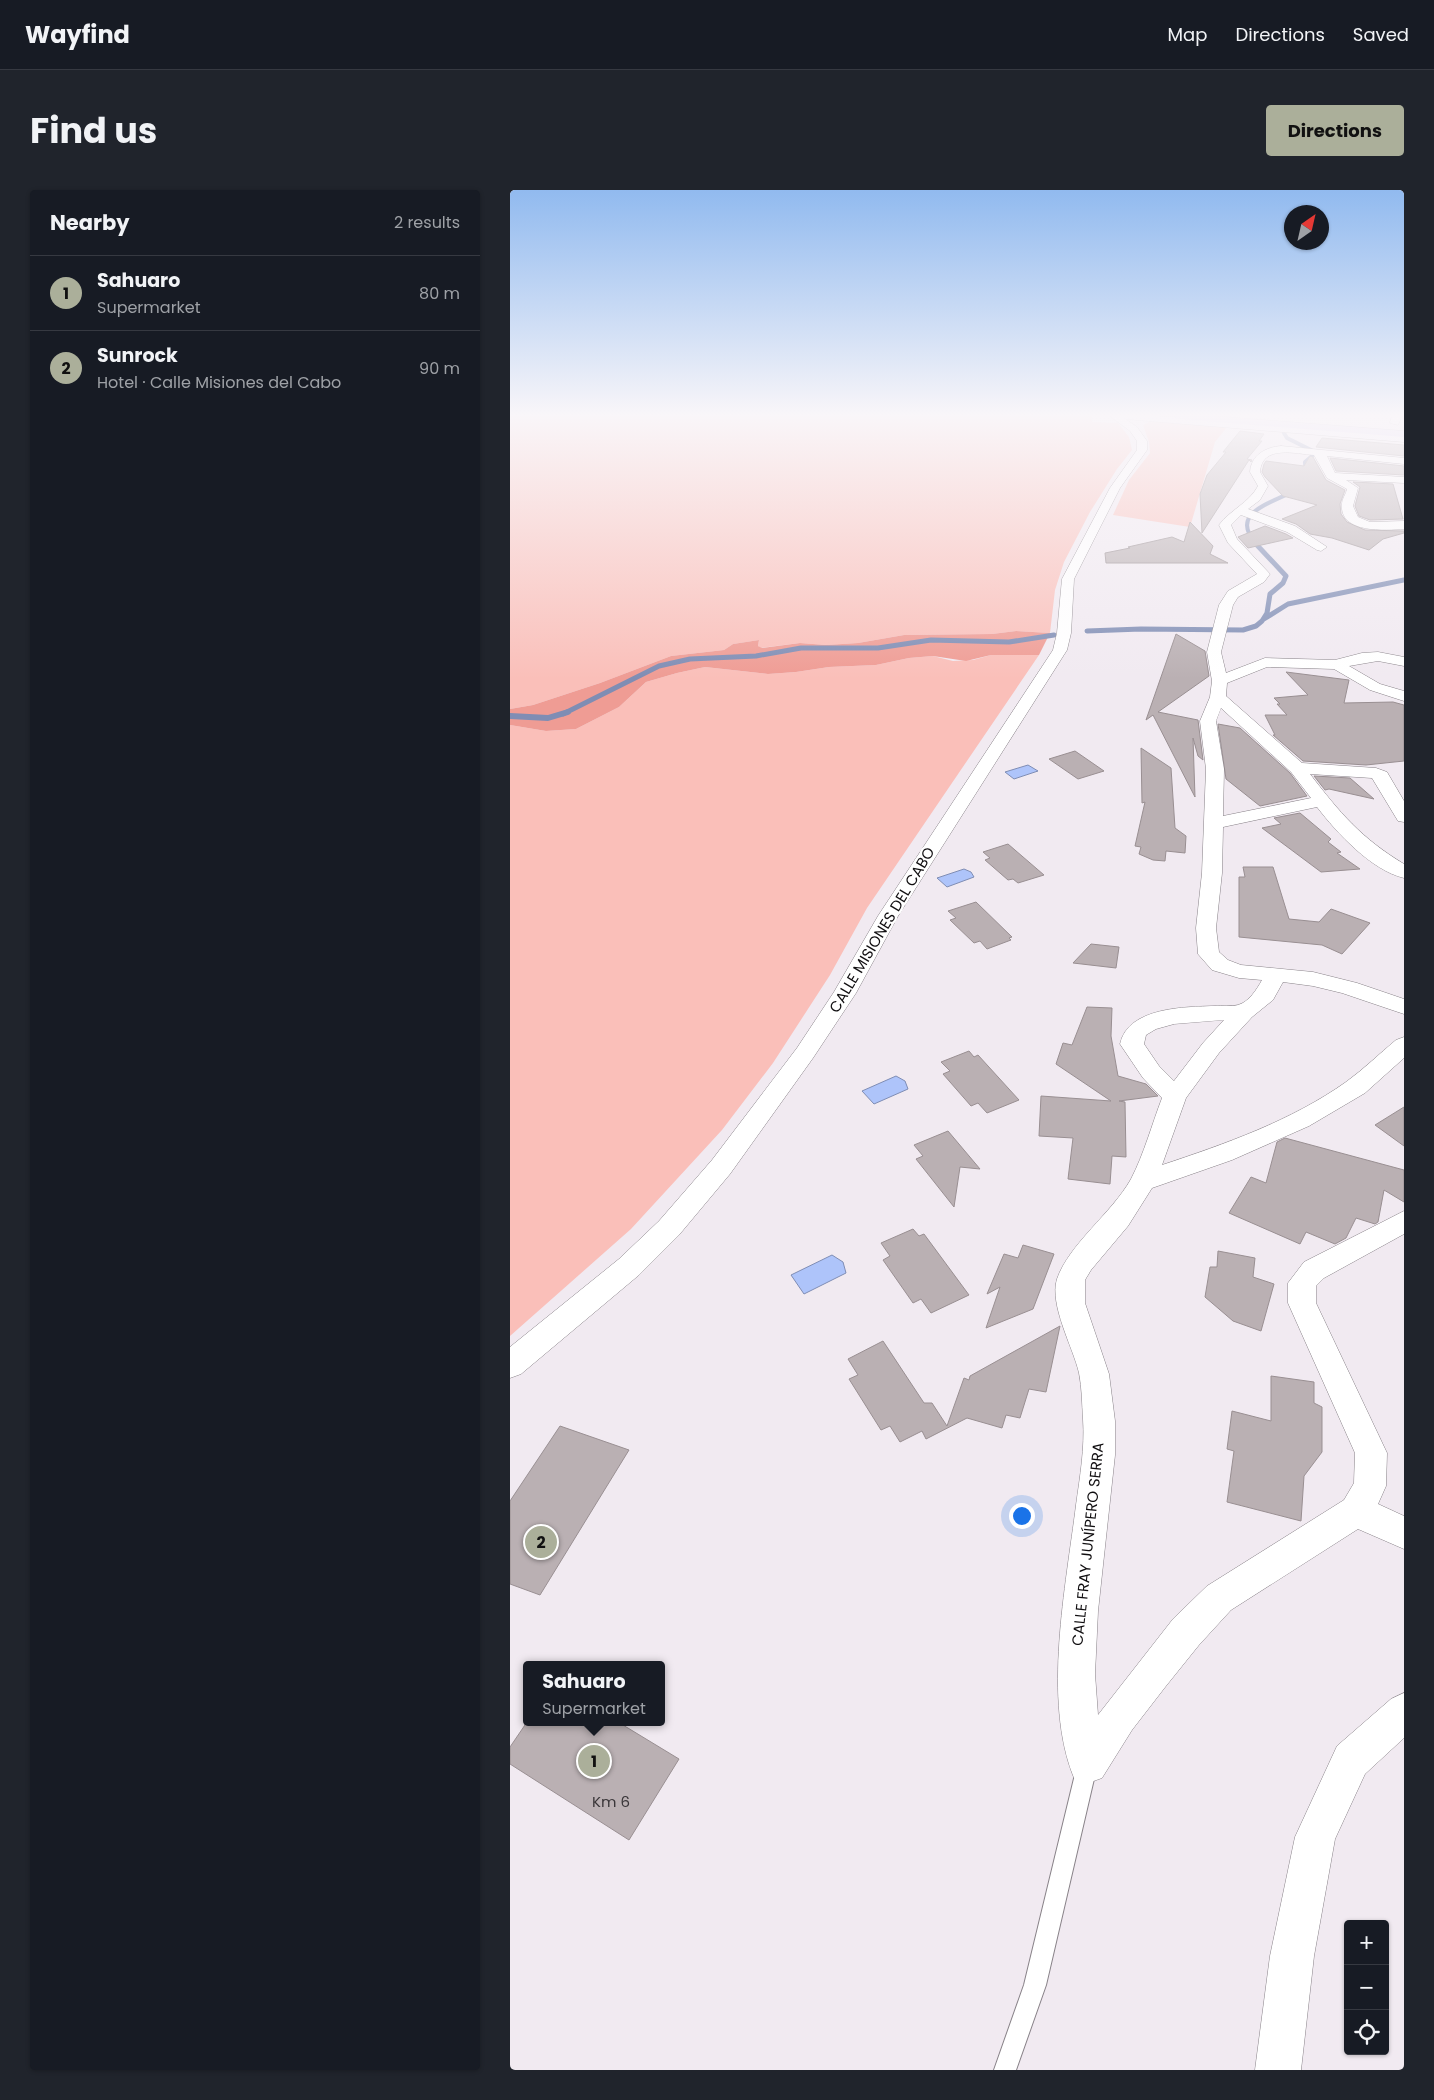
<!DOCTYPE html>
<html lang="en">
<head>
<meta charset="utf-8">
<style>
  body { margin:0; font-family:Poppins,sans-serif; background:#20242c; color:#f1f3f6 }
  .controls { position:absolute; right:15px; bottom:15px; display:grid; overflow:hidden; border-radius:5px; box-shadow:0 1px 4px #0004 }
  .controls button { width:45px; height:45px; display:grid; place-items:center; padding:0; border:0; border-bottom:1px solid #363941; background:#171b24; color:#f1f3f6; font:25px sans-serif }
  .compass { position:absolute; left:774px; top:15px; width:45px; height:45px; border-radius:50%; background:#171b24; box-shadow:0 1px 4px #0004; rotate:34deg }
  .you { position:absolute; left:511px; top:1325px; width:18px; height:18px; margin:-12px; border:4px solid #fff; border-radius:50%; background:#1a73e8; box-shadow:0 0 0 8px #1a73e833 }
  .badge { display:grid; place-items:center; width:32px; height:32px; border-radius:50%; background:#abaf9a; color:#111; font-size:16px; font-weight:700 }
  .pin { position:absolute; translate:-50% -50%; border:2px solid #fff; box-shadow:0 1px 5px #0006 }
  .popup { position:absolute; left:13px; top:1471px; width:142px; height:65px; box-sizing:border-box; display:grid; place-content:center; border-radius:5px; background:#171b24; filter:drop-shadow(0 1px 4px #0005); font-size:16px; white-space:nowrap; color:#9ea1a6 }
  .popup b { font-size:19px; color:#f1f3f6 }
  .popup::after { content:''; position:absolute; left:50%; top:100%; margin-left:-10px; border:10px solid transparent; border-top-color:#171b24 }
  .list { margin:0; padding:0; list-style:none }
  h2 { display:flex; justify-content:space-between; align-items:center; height:65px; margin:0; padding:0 20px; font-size:21px }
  h2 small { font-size:16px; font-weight:400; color:#9ea1a6 }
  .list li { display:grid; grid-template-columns:32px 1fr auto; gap:15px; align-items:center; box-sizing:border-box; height:75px; padding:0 20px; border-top:1px solid #363941 }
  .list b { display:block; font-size:19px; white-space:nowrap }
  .list p { margin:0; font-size:16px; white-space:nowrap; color:#9ea1a6 }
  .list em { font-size:16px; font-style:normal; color:#9ea1a6 }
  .icon { flex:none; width:28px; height:28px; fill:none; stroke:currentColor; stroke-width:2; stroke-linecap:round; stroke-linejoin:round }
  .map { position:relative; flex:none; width:894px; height:1880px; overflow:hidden; border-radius:5px }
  header { display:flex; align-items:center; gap:30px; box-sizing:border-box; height:70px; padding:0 25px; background:#171b24; border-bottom:1px solid #363941 }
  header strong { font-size:24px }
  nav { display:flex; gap:28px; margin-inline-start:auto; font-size:18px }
  .intro { display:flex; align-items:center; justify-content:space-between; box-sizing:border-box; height:120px; padding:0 30px }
  h1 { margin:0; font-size:35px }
  .button { padding:12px 22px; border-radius:5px; background:#abaf9a; color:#111; font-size:18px; font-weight:700 }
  main { display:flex; gap:30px; padding:0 30px }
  aside { flex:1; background:#171b24; border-radius:5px; box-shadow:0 1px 4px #0004 }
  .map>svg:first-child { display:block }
  .green { fill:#fabfb9 }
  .forest { fill:#ef9c94 }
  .water { fill:#aec4fa; stroke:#7f8db4 }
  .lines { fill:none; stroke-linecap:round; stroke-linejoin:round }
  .stream-far2 { stroke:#7f8db4; stroke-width:4 }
  .stream-far1 { stroke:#7f8db4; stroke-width:5 }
  .stream { stroke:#7f8db4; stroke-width:6 }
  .building { fill:#bab0b3; stroke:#998f92 }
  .lane-casing { stroke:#888288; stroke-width:2 }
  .street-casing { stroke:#888288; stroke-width:1 }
  .secondary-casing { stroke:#888288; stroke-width:1 }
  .highway-casing { stroke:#9189a5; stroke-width:1 }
  .lane { fill:#fff; fill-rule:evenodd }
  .street { fill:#fff; fill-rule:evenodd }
  .secondary { fill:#f3effc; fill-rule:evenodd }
  .highway { fill:#d6cbf5; fill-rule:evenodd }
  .labels { text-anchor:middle; stroke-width:4.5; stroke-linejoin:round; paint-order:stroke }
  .street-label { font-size:15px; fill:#100e10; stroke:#fff }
  .near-number-label { font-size:15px; fill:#3a3639 }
</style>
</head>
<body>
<header>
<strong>Wayfind</strong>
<nav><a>Map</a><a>Directions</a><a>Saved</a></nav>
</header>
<div class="intro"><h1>Find us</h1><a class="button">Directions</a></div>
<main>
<aside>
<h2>Nearby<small>2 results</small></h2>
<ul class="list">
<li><span class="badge">1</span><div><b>Sahuaro</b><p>Supermarket</p></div><em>80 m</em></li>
<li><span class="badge">2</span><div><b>Sunrock</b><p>Hotel · Calle Misiones del Cabo</p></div><em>90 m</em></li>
</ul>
</aside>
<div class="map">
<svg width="894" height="1880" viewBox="0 0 894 1880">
  <rect width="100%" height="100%" fill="#f1eaf1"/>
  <!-- green -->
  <path class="green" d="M0,226H582V232L608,233L619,247L622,260L607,279L580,322L554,372L545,400L540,443L506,441L482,444L394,445L348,453L316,455L290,453L251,458L248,456L249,450L223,454L214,460L161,466L90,493L23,515L0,519Z
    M648,231L717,237L705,252L680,337L603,325L619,290L640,263L639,252L633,235L639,232Z
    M481,465H529L357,718L320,785L263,873L212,940L121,1039L0,1146V535L36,541L66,539L109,517L136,492L167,483L195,477L258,484L286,482L319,477L366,475L399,468L423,466L443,471L463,470Z"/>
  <!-- forest -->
  <path class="forest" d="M506,441L540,443L529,465H481L456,471L423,466L399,468L366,475L319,477L286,482L258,484L195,477L167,483L136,492L109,517L66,539L36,541L0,535V519L23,515L90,493L161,466L214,460L223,454L249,450L248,456L252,458L290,453L316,455L348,453L394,445L482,444Z"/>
  <!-- water -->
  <path class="water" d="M518,575L528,581L504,589L495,582Z
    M454,679L461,682L464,687L437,697L427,688Z
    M386,886L395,891L398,899L364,914L352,901Z
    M322,1065L333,1072L336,1083L294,1104L281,1085Z"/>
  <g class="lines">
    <!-- stream-far2 -->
    <path class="stream-far2" d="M774,243L777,248L801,260L802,266L795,272L796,286
      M747,355C716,321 765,313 785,300"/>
    <!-- stream-far1 -->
    <path class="stream-far1" d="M754,429L778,414L894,390
      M577,441L631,439L733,440L746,436L752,431L757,423L760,404L773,393L776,386L746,354
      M53,524L149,476L180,469L246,466L291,458H368L421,450L499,452L544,445"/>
    <!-- stream -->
    <path class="stream" d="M0,526L38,528L58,522"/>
  </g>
  <!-- building -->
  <path class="building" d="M730,241L754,244L749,251H752L737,269L742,270L741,272L739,270L692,343L690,304L697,285L716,262H713Z
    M812,248L894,255V266L806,257Z
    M800,266L803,267L816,290L835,300L830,314L831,324L837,332L855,340L894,341V343L873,349L859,360L822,348L800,344L786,334L772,329L807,315L773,306L755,287L752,282L754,274L756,271L794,276Z
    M820,268L894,276V285L826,281Z
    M843,292L883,294L893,329L860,330L849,326L845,316L850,297Z
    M680,332L703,356L700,364L718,373H596L595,363L620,358L618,357L662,347L674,352Z
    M755,336L776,344L783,348L738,358L728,347Z
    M666,444L695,461L699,486L648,522L688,530L693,570L688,566L683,548L685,607L643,525L636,530Z
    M776,482L839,490L834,513L883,512L894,515V571L856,575L793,571L763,545H765L755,525H777L767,514H770L764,508L798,505Z
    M708,534L730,538L780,583L797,606L750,616L716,589Z
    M631,558L661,578L665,638L676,646L675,663L656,661L655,671L643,670L629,664L631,657L625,656L635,612L632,613Z
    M565,561L594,581L568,589L539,569Z
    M804,586L840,588L864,609L819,599L815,600Z
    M790,623L821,649L818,652L831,662L827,663L850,679L811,682L752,638L771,634L764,628Z
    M498,654L534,685L508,693L503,689L498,690L475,670L480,668L473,662Z
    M733,677H763L779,729L809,732L821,719L860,733L832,764L812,755L729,747V687H735Z
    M466,712L502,747L499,748L501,750L477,759L470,751L464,753L440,730L446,728L438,721Z
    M581,754L609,757L606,778L563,773Z
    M577,817L602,818L601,846L608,886L636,894L648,906L609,911L615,912L616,967L602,966L600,994L558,989L563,948L529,946L531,906L601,911L546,874L553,853L562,855Z
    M459,861L464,867L468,865L509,910L477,923L468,913L461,916L433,884L440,881L431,872Z
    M894,917V956L865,935Z
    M438,941L470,979L450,977L444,1017L406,969L413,966L404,955Z
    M775,948L894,980V1012L874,1000L868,1032L865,1034L846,1028L836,1048L825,1054L796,1042L790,1054L719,1023L741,987L756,993L767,952Z
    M403,1039L409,1046L414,1044L459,1105L421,1123L411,1109L403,1113L373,1070L380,1066L371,1053Z
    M513,1055L544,1064L523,1119L476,1138L490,1097L477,1104L494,1064L508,1068Z
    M708,1061L745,1068L743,1087L764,1094L751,1141L723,1131L695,1107L700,1077H707Z
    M550,1136L536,1202L519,1199L510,1228L496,1225L492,1238L457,1228L416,1249L412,1241L390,1252L380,1236L371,1240L339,1189L348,1185L338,1169L373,1151L414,1213H422L437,1236L454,1188L459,1190L460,1186Z
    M761,1186L804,1192V1213L812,1217V1262L794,1286L791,1331L717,1312L724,1261L717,1259L722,1221L761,1231Z
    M50,1236L119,1260L30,1405L0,1394V1311Z
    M17,1532H108L169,1569L119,1650L0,1574V1557Z"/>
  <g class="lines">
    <defs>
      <path id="lane" d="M577,1566L584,1569L587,1576L536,1795L506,1880H484L514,1795L567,1576L570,1569Z"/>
      <path id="street" d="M600,226H611L627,237L637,251V260L610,298L564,389L561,443L557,460L388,726L346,803L303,868L220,984L169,1045L129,1085L11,1184L0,1188V1157L109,1069L149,1031L202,970L287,858L324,802L368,726L543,460L547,443L552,389L600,298L627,260V251L620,241Z
        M882,226H892L888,235L880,233Z
        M771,256L894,268V274L817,266L825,283L894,287V293L836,290L848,298L843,316L848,327L860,332L894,331V339C876,340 829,344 832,314C832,309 836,304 837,299L817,288L804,265C786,264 752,254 750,282L758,296L750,310L738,319L785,336L817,357L811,361L807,360L777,342L731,325L721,335L727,349L760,384L754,392L728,407L723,415L711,462L716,483L755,468L825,470L852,463L868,462L894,467V476L868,471L839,476L870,494L894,501V511L860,500L824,479L757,477L717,493L716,506L792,573L866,578L877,582L894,611V632L888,631L862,588L800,584C830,623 851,648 894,674V688C861,680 827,643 807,617L713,637L712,683L706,738L709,762L718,770L731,775L803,782L847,793L894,809V824L832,803L803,796L773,792L763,810L742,827L709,863L676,908L652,975C715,954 781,931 836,892C854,879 869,864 886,850L894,847V868L855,903L799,936L722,970L642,998L618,1036L581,1080L575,1090V1113L599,1184L605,1231V1265L588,1421L585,1484L588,1525L663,1429L697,1396L834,1310L844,1293L845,1263L778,1113V1093L794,1072L894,1021V1044L814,1088L806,1096V1113L877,1263L876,1296L868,1314L894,1326V1359L848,1339L721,1420L689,1455L656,1496L622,1540L592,1588L578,1593L564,1588C532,1510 556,1396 566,1315C570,1286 575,1258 573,1229C572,1214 572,1198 569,1183C563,1157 539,1115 547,1089C559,1054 602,1023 621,989C634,964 642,934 652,908L633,888L610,854C618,817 675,817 705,816C712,815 722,817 728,815C739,812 747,799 752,790L729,788L702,780L688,764L686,738L692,683L696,579L690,531L700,507L702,491L697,462L709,415L718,401L747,384L718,353L709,335C720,320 739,313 748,296L740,282C741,265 756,257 771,256ZM711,518L781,582L801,608L713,626L714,579L706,531ZM714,830L693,853L664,891L649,876L634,854L636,845L646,839L664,834Z
        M894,1503V1548L855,1584L825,1649L804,1766L791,1880H745L760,1766L785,1647L827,1556L881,1509Z"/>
      <path id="secondary" d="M609,226H647L894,246V252L614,229Z"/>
      <path id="highway" d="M664,226H703L894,241V247L669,229Z"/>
    </defs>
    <!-- lane casing -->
    <use href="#lane" class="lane-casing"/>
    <!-- street casing -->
    <use href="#street" class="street-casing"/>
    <!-- secondary casing -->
    <use href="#secondary" class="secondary-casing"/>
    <!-- highway casing -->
    <use href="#highway" class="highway-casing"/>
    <!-- lane -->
    <use href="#lane" class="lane"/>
    <!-- street -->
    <use href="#street" class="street"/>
    <!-- secondary -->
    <use href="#secondary" class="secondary"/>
    <!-- highway -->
    <use href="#highway" class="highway"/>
  </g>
  <!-- sky -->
  <linearGradient id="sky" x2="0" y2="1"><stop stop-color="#91baef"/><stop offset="0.46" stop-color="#f9f6f9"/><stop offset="1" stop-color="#f9f6f9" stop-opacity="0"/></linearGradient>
  <rect width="894" height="489" fill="url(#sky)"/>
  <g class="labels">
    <!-- street labels -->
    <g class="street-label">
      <text transform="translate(372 740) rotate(-59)" y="5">CALLE MISIONES DEL CABO</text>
      <text transform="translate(578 1354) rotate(-84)" y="5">CALLE FRAY JUNÍPERO SERRA</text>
    </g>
    <!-- near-number labels -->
    <g class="near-number-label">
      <text x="101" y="1617">Km 6</text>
    </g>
  </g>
</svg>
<div class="controls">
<button>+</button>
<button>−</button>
<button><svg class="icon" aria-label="locate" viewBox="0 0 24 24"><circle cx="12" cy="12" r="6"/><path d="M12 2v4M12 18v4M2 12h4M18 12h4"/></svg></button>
</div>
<svg class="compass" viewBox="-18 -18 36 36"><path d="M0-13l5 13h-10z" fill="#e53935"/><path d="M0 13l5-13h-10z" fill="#9ea1a6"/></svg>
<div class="you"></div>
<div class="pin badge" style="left:84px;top:1571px">1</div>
<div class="popup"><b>Sahuaro</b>Supermarket</div>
<div class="pin badge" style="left:31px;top:1352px">2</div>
</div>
</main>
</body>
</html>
